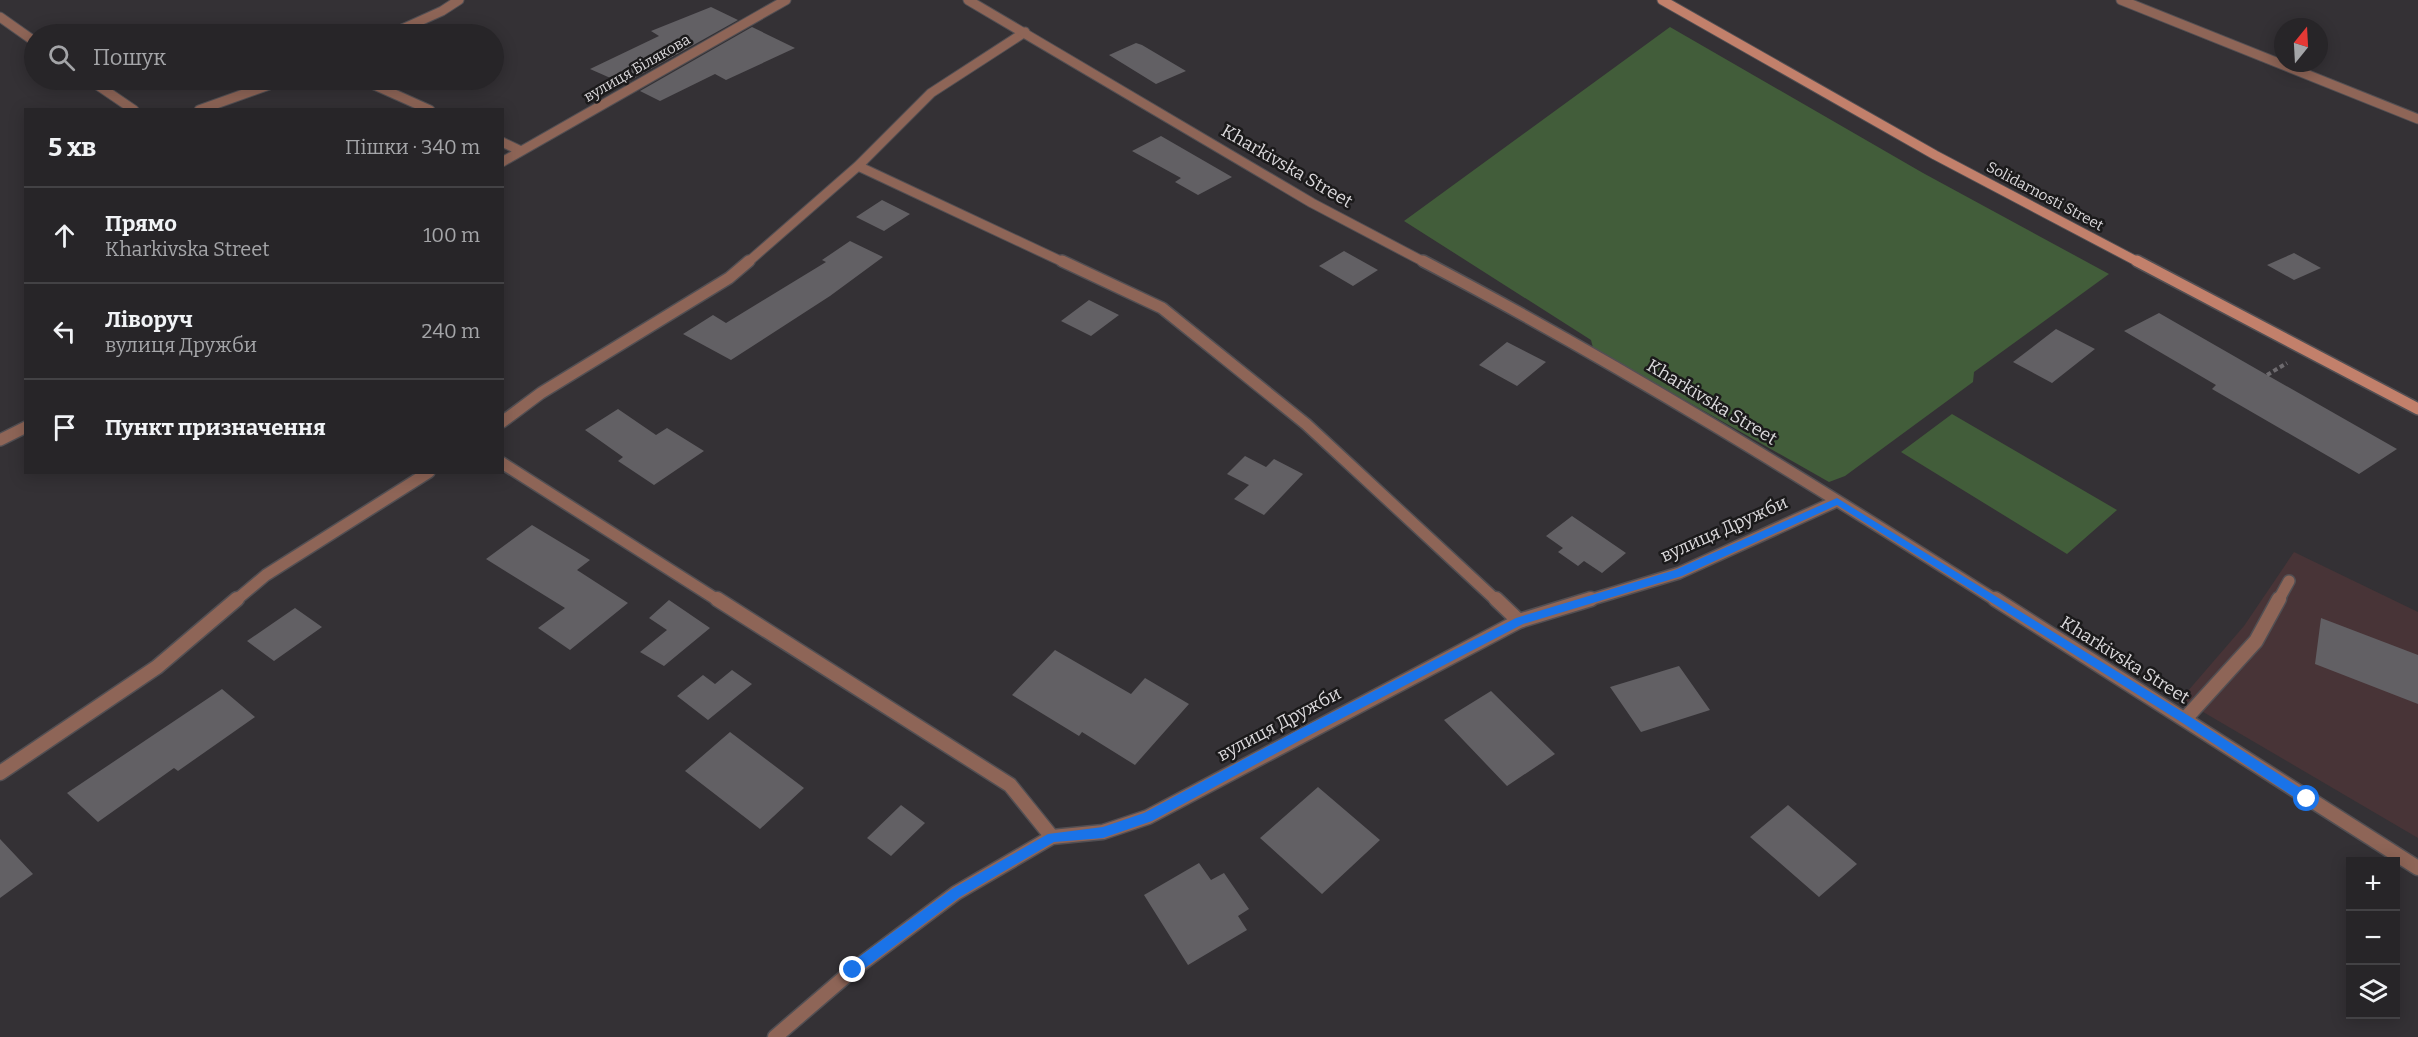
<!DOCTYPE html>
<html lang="uk">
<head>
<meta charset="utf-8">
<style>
  body { margin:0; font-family:Bitter,serif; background:#333134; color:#f1f3f6 }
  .controls { position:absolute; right:18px; bottom:18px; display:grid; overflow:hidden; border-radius:0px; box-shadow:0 3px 15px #0003 }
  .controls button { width:54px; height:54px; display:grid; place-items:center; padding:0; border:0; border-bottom:2px solid #434245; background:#272528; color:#f1f3f6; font:30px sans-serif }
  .compass { position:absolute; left:2274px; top:18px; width:54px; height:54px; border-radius:50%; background:#272528; box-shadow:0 3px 15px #0003; rotate:18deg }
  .stop { position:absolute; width:18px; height:18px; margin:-14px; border:4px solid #1a73e8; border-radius:50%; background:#fff }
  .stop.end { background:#1a73e8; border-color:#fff; box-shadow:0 2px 6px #0008 }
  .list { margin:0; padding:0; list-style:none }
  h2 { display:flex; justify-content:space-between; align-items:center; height:78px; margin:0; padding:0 24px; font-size:26px }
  h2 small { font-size:20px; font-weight:400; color:#a4a5a8 }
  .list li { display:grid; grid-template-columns:39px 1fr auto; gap:18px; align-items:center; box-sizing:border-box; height:96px; padding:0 24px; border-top:2px solid #434245 }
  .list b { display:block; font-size:22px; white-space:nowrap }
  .list p { margin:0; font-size:20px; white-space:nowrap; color:#a4a5a8 }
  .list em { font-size:20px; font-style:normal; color:#a4a5a8 }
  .icon { flex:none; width:33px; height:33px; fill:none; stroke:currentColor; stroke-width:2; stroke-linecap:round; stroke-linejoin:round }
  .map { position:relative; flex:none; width:2418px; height:1037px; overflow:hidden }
  .search { position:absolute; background:#272528; box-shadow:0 3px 15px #0003; left:24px; top:24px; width:480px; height:66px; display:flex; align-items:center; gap:15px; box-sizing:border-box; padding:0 21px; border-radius:33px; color:#a4a5a8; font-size:22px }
  .panel { position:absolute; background:#272528; box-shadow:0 3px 15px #0003; left:24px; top:108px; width:480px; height:366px; border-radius:0px }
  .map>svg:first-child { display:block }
  .education { fill:#483437 }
  .green { fill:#425d3a }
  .building { fill:#626064 }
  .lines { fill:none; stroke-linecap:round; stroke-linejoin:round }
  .lane-far2-casing { stroke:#524f53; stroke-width:11 }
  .lane-far1-casing { stroke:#524f53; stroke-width:14 }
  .lane-casing { stroke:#524f53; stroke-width:17 }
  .street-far2-casing { stroke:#524f53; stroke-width:11 }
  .street-far1-casing { stroke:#524f53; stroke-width:14 }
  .street-casing { stroke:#524f53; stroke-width:17 }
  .secondary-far1-casing { stroke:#524f53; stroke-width:11 }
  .secondary-casing { stroke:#524f53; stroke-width:14 }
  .path { stroke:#6e6b6f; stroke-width:4; stroke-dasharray:4.5 3; stroke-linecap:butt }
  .lane-far2 { stroke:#8e6557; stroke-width:9 }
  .lane-far1 { stroke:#8e6557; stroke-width:11 }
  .lane { stroke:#8e6557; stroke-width:14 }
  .street-far2 { stroke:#8e6557; stroke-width:9 }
  .street-far1 { stroke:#8e6557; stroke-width:11 }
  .street { stroke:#8e6557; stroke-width:14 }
  .secondary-far1 { stroke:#c2806b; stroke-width:9 }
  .secondary { stroke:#c2806b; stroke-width:11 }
  .route { fill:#1a73e8 }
  .labels { text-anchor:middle; stroke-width:5; stroke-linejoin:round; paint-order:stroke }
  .far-street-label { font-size:15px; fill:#dbd9dc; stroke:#1b1a1b }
  .street-label { font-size:18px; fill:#dbd9dc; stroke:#1b1a1b }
</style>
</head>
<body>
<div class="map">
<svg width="2418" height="1037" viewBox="0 0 2418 1037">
  <rect width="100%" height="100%" fill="#343135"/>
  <!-- education -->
  <path class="education" d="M2294,552L2418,612V838L2181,699L2244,626Z"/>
  <!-- green -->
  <path class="green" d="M1670,27L1923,173L2109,274L1974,372L1973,382L1845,476L1829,482L1593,348L1591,340L1404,221Z
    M1952,414L2117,510L2067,554L1901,452Z"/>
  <!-- building -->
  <path class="building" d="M711,7L738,20L624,84L590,69L659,36L651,31Z
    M752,27L795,48L726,80L715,74L660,101L640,91Z
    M1136,43L1142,45L1186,71L1156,84L1109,55Z
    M1161,136L1232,177L1198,195L1175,182L1181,178L1132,151Z
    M882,200L910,214L884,231L856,217Z
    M850,241L883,257L830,296L731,360L683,334L713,315L726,323L826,262L822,260Z
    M1344,251L1378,270L1353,286L1319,266Z
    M2294,253L2321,268L2294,280L2267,265Z
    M1089,300L1119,315L1091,336L1061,321Z
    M2159,313L2267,375L2397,449L2359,474L2212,389L2216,385L2124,331Z
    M2056,329L2095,349L2052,383L2013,362Z
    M1507,342L1546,362L1517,386L1479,365Z
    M618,409L656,435L667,428L704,451L654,485L618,461L623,457L585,430Z
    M1245,456L1266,467L1274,459L1303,474L1264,515L1234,499L1249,485L1227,474Z
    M1572,516L1626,553L1602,573L1584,561L1578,566L1558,552L1563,548L1546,536Z
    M532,525L590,560L577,570L628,603L570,650L538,628L565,608L486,559Z
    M669,600L710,628L664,666L640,652L667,630L649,618Z
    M295,608L322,627L274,661L247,641Z
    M2321,618L2418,655V704L2315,664Z
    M1055,650L1131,694L1145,678L1189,704L1135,765L1082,732L1079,736L1012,695Z
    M1679,666L1710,710L1641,732L1610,687Z
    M732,670L752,684L708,720L677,696L703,675L715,684Z
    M222,689L255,717L178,771L174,768L98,822L67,793Z
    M1491,691L1555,754L1507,786L1444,720Z
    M730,732L804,788L760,829L685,771Z
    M1318,787L1380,840L1322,894L1260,838Z
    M901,805L925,823L891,856L867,838Z
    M1788,805L1857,864L1819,897L1750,837Z
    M0,839L33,874L0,898Z
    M1199,863L1211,880L1224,873L1249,909L1238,916L1247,930L1188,965L1144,895Z"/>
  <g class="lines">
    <defs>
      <path id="lane-far2" d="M858,166L1065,263
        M747,263L858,166L931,93L1025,32"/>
      <path id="lane-far1" d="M1062,261L1162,308L1306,424L1497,601
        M502,422L541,393L729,278L749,261
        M502,463L719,601
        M235,601L266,575L429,472
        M2278,601L2289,581"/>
      <path id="lane" d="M717,599L1010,785L1052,837
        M1496,599L1519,621
        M2185,719L2256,641L2279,599
        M0,773L157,667L237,599"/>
      <path id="street-far2" d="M968,0L1312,203L1426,263
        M2121,0L2418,119
        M0,17L34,41
        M391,34L442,11L459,0
        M90,80L134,110
        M363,80L430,110
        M199,110L283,80
        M502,142L521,151
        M502,162L786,0"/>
      <path id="street-far1" d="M1423,261C1620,364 1809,482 1997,601
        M0,440L26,427
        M1586,601L1679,573L1837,501"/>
      <path id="street" d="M1995,599L2418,868
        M775,1037L853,970L956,893L1052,837L1103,832L1148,817L1519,621L1591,599"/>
      <path id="secondary-far1" d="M1662,0L1935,155L2140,263"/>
      <path id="secondary" d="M2137,261L2418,409"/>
    </defs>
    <!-- lane-far2 casing -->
    <use href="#lane-far2" class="lane-far2-casing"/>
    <!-- lane-far1 casing -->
    <use href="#lane-far1" class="lane-far1-casing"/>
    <!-- lane casing -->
    <use href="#lane" class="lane-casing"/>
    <!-- street-far2 casing -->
    <use href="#street-far2" class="street-far2-casing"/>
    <!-- street-far1 casing -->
    <use href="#street-far1" class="street-far1-casing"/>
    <!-- street casing -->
    <use href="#street" class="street-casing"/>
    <!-- secondary-far1 casing -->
    <use href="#secondary-far1" class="secondary-far1-casing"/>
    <!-- secondary casing -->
    <use href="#secondary" class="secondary-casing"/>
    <!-- path -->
    <path class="path" d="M2267,375L2287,363"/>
    <!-- lane-far2 -->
    <use href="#lane-far2" class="lane-far2"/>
    <!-- lane-far1 -->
    <use href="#lane-far1" class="lane-far1"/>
    <!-- lane -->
    <use href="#lane" class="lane"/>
    <!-- street-far2 -->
    <use href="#street-far2" class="street-far2"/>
    <!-- street-far1 -->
    <use href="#street-far1" class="street-far1"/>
    <!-- street -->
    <use href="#street" class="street"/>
    <!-- secondary-far1 -->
    <use href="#secondary-far1" class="secondary-far1"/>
    <!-- secondary -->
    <use href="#secondary" class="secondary"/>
  </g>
  <!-- route -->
  <path class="route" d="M1837,498L2189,716L2311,795V803H2303L2181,722L1837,505L1682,576L1523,624L1308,736L1152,821L1103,838L1054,842L960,897L857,974L853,976L848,974L846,970L848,965L952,889L1048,834L1103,827L1144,813L1300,729L1516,618L1675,570Z"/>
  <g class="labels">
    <!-- far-street labels -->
    <g class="far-street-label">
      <text transform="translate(637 68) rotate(-30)" y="5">вулиця Білякова</text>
      <text transform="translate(2045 196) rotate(28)" y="5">Solidarnosti Street</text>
    </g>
    <!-- street labels -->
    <g class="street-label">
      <text transform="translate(1287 166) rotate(30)" y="6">Kharkivska Street</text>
      <text transform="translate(1712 402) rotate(31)" y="6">Kharkivska Street</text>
      <text transform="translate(1724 529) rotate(-24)" y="6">вулиця Дружби</text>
      <text transform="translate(2125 660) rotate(32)" y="6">Kharkivska Street</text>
      <text transform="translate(1279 724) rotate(-28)" y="6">вулиця Дружби</text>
    </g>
  </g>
</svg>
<div class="controls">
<button>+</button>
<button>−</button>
<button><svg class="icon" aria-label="layers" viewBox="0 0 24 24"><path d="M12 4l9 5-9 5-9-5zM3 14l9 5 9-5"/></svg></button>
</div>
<svg class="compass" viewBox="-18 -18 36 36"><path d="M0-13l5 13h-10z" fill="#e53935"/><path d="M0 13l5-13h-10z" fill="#a4a5a8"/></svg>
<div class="stop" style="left:2307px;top:799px"></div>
<div class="stop end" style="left:853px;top:970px"></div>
<div class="search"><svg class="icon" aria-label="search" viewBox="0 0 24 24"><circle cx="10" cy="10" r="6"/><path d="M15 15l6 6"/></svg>Пошук</div>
<section class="panel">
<h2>5 хв<small>Пішки · 340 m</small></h2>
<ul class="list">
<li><svg class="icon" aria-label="ahead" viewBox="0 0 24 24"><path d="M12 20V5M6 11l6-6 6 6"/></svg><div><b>Прямо</b><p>Kharkivska Street</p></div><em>100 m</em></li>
<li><svg class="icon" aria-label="left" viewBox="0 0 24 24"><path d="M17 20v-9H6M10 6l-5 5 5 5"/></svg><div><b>Ліворуч</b><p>вулиця Дружби</p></div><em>240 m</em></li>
<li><svg class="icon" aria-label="arrive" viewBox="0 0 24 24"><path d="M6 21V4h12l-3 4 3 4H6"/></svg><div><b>Пункт призначення</b></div></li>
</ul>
</section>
</div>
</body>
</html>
